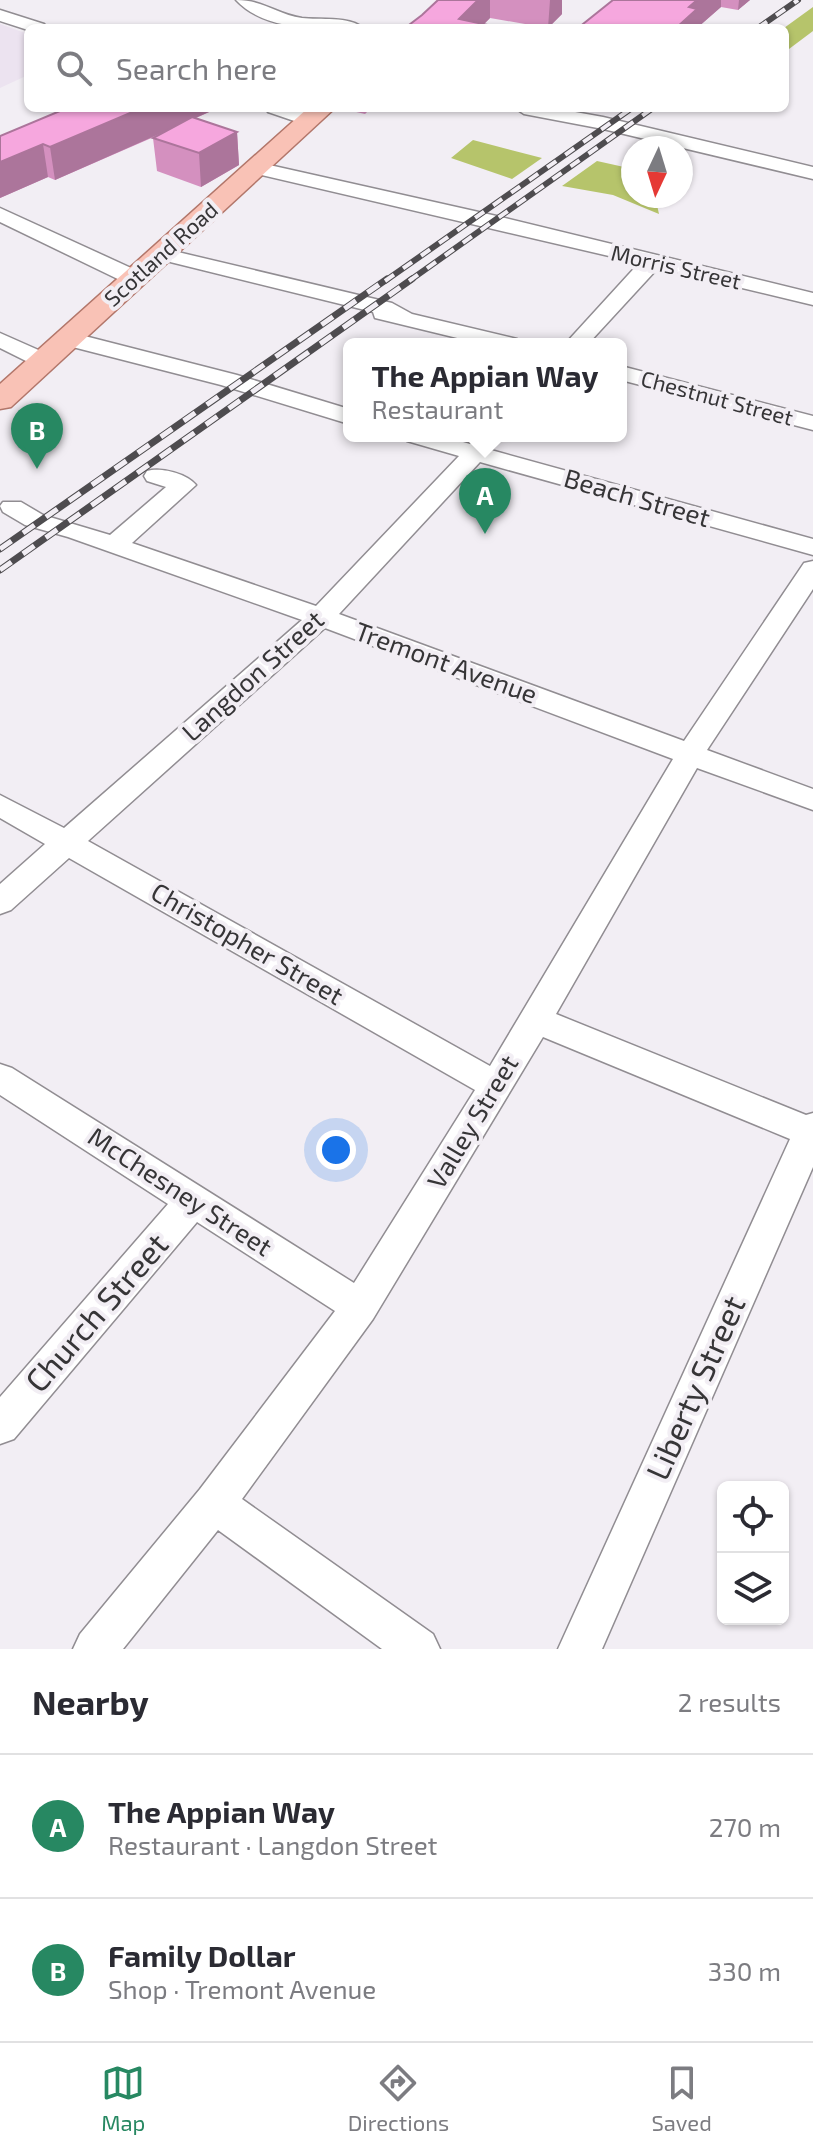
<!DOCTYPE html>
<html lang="en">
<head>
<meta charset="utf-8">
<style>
  body { margin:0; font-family:"Exo 2",sans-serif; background:#f7f7f7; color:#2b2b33 }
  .controls { position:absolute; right:24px; bottom:24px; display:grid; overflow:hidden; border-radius:12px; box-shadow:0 2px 6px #0004 }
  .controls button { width:72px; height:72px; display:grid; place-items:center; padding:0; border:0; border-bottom:2px solid #e1e1e2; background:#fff; color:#2b2b33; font:40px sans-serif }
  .compass { position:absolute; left:621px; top:136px; width:72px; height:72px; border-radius:50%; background:#fff; box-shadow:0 2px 6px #0004; rotate:184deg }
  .you { position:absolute; left:336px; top:1150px; width:28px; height:28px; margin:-20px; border:6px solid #fff; border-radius:50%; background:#1a73e8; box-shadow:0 0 0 12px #1a73e833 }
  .badge { display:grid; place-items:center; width:52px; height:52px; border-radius:50%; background:#278862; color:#fff; font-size:26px; font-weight:700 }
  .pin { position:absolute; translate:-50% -66px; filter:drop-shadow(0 2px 4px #0008) }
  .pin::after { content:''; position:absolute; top:42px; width:28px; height:24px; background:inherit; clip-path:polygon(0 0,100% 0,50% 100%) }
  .popup { position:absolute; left:343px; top:338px; width:284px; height:104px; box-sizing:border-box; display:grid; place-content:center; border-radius:12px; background:#fff; filter:drop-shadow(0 2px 6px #0005); font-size:26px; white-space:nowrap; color:#7c7c81 }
  .popup b { font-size:30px; color:#2b2b33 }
  .popup::after { content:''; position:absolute; left:50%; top:100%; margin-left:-16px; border:16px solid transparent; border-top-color:#fff }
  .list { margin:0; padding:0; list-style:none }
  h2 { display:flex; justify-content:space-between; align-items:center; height:104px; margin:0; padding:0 32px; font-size:34px }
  h2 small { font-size:26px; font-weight:400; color:#7c7c81 }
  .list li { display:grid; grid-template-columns:52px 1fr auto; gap:24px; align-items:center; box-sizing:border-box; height:144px; padding:0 32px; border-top:2px solid #e1e1e2 }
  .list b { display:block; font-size:30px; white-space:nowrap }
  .list p { margin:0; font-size:26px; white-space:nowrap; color:#7c7c81 }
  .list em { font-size:26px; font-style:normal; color:#7c7c81 }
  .icon { flex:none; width:44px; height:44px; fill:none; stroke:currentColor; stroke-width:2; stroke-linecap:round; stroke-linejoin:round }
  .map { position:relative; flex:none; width:813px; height:1649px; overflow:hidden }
  .search { position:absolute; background:#fff; box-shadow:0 2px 6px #0004; left:24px; right:24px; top:24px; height:88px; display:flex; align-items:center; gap:20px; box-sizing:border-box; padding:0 28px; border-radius:12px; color:#7c7c81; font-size:30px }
  .sheet { height:392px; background:#fff }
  nav { display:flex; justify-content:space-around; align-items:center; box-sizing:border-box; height:112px; border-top:2px solid #e1e1e2; background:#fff; font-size:22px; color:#7c7c81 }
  nav a { display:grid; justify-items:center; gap:4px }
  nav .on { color:#278862 }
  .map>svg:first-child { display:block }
  .built { fill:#ece3f0 }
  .forest { fill:#b6c46b }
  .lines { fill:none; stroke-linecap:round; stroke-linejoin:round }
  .minor-casing { stroke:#918d92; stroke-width:3 }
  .major-casing { stroke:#b2766a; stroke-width:3 }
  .minor { fill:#fff; fill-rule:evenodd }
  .major { fill:#f9c2b6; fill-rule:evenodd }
  .rail-far1-casing { stroke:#4e4c4f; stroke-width:6 }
  .rail-casing { stroke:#4e4c4f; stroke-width:7 }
  .rail-far1 { stroke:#f2eef4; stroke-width:4; stroke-dasharray:11; stroke-linecap:butt }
  .rail { stroke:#f2eef4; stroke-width:5; stroke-dasharray:14; stroke-linecap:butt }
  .wall { fill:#d490bf }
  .shaded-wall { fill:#ac759b }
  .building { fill:#f6a7de; stroke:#ac759b; stroke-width:2 }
  .labels { text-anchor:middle; stroke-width:8; stroke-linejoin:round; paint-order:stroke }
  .far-street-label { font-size:22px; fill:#363537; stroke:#f2eef4 }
  .street-label { font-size:26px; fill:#363537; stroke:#f2eef4 }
  .near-street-label { font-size:32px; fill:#363537; stroke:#f2eef4 }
</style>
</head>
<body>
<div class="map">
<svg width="813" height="1649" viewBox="0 0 813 1649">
  <rect width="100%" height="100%" fill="#f2eef4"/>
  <!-- built -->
  <path class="built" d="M0,24L28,34V75L0,88Z"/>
  <!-- forest -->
  <path class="forest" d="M813,7V31L789,49L785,47L784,28Z
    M473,140L542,158L512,179L451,158Z
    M597,161L633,169V196H655L659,214L613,195L562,186Z"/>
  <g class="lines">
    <defs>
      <path id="minor" d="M236,0C264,0 276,14 302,18C319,20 350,16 363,28C322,28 267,33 236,0Z
        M0,10L44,24L47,28L28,30L0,21Z
        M266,108C284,108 305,107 318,120L309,126L268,112Z
        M515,108H553L603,117L813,167V179L603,129L524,114Z
        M256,162L501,217L813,293V305L658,268L588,344H565L639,263L249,172L246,168Z
        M0,208L142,273L145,278L134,284L126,283L0,222Z
        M161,248L392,303L412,314L517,339L520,344H482L375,318L373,312L154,258L151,254L154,250Z
        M69,332L237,375L349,409V424L221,385L61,344L58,339L61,334Z
        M0,333L52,356L55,361L52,366H36L0,348Z
        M621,366L813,416V430L621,380Z
        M403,436H442L470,444L478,436H503L491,450L813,539V555L480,462L339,614L684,741L804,563L813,561V589L707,750L813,789V810L697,768L556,1014L806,1115L813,1113V1167L602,1649H558L790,1139L543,1037L373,1319L242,1499L433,1634L440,1649H382L218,1530L123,1649H73L80,1634L200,1489L335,1311L197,1222L14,1439L0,1444V1397L168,1204L0,1095V1064L12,1068L354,1283L475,1090L69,858L11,910L0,914V884L45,844L0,818V795L64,828L302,620L68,537L25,525L3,512L0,506L3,502H21L43,515L110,535L166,487L147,481L144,476L147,471C162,467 187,474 196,485L132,543L316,606L459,456L407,441ZM325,628L673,759L490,1066L88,841Z"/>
      <path id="major" d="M308,108H335L11,407L0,409V384Z"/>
    </defs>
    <!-- minor casing -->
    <use href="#minor" class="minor-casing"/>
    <!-- major casing -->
    <use href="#major" class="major-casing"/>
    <!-- minor -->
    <use href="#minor" class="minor"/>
    <!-- major -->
    <use href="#major" class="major"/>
    <defs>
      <path id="rail-far1" d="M758,28L798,0
        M385,281L632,108
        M409,281L653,108"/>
      <path id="rail" d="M0,549L387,279
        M0,570L412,279"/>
    </defs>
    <!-- rail-far1 casing -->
    <use href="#rail-far1" class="rail-far1-casing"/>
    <!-- rail casing -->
    <use href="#rail" class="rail-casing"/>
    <!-- rail-far1 -->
    <use href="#rail-far1" class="rail-far1"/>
    <!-- rail -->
    <use href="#rail" class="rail"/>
  </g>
  <!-- wall -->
  <path class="wall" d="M438,0H562V14L548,28L490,18L484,24L422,15Z
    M613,0H750L738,10L721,7L697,28H578Z
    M67,108H218L196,118L237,132L239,165L201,187L157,171L153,138L163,133L55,180L48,177L0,198V136Z
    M339,108H371L365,114Z"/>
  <!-- shaded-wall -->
  <path class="shaded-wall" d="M478,0H490V18L480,28L459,19Z
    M550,0H562V14L548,28Z
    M697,0H721V7L697,28H675L689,7Z
    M739,0H750L738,10Z
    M142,108H218L55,180L50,147Z
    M237,132L239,165L201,187L199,153Z
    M43,144L48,177L0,198V162Z"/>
  <!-- building -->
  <path class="building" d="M438,0H478L459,19L502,28H405L422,15Z
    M613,0H697L689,7L697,9L676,28H578Z
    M67,108H142L50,147L43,144L0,162V136Z
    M192,117L237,132L199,153L153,138Z"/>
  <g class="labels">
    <!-- far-street labels -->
    <g class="far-street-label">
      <text transform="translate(161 254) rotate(-42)" y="8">Scotland Road</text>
      <text transform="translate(676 267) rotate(13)" y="8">Morris Street</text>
      <text transform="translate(717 398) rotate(15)" y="8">Chestnut Street</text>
    </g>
    <!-- street labels -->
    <g class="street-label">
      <text transform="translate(637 498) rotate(16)" y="9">Beach Street</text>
      <text transform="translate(446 663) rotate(20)" y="9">Tremont Avenue</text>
      <text transform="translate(253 676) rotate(-42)" y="9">Langdon Street</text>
      <text transform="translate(247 944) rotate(30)" y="9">Christopher Street</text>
      <text transform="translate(473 1122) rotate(-59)" y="9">Valley Street</text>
      <text transform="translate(180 1192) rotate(33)" y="9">McChesney Street</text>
    </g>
    <!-- near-street labels -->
    <g class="near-street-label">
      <text transform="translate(97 1313) rotate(-49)" y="11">Church Street</text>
      <text transform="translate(696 1388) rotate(-66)" y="11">Liberty Street</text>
    </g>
  </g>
</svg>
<div class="controls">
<button><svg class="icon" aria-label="locate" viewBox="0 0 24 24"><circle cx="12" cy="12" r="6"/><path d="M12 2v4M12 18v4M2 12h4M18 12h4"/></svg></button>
<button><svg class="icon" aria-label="layers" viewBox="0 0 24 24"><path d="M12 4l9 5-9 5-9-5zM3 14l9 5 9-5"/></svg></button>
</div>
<svg class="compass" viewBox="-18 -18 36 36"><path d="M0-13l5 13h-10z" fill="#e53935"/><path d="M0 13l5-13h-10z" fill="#7c7c81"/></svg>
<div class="you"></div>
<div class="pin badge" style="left:485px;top:534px">A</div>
<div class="popup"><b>The Appian Way</b>Restaurant</div>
<div class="pin badge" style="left:37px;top:469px">B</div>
<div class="search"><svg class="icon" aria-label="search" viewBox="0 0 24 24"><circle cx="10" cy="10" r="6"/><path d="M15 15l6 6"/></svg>Search here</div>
</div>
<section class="sheet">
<h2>Nearby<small>2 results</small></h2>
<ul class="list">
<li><span class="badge">A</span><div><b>The Appian Way</b><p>Restaurant · Langdon Street</p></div><em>270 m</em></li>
<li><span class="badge">B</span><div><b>Family Dollar</b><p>Shop · Tremont Avenue</p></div><em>330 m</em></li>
</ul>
</section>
<nav>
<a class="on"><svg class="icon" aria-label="map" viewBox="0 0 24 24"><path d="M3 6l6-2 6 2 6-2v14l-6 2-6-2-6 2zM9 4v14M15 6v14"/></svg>Map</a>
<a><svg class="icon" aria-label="directions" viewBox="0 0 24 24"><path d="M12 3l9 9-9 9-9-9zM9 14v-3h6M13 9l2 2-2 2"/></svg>Directions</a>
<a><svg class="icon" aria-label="saved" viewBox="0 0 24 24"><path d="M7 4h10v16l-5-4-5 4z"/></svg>Saved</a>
</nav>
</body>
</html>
